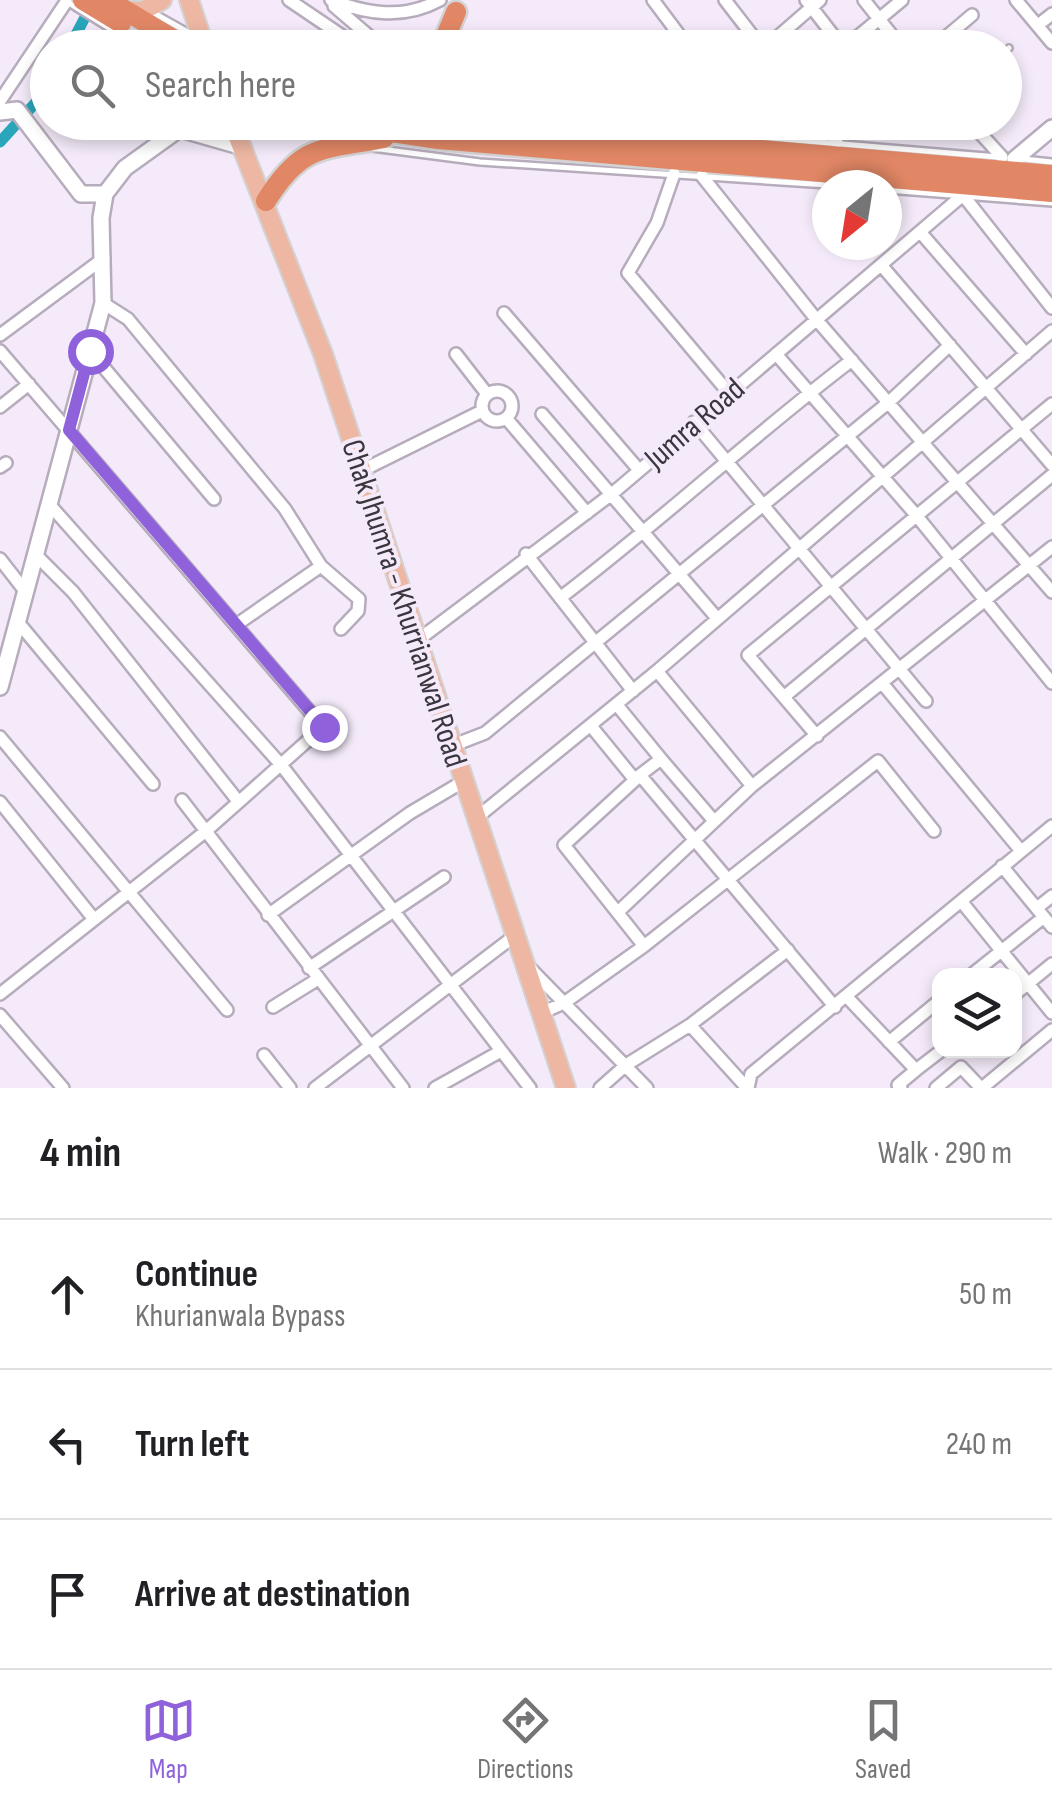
<!DOCTYPE html>
<html lang="en">
<head>
<meta charset="utf-8">
<style>
  body { margin:0; font-family:"Sofia Sans Condensed",sans-serif; background:#f2f2f2; color:#202124 }
  .controls { position:absolute; right:30px; bottom:30px; display:grid; overflow:hidden; border-radius:20px; box-shadow:0 5px 15px #0003 }
  .controls button { width:90px; height:90px; display:grid; place-items:center; padding:0; border:0; border-bottom:2px solid #e0e0e0; background:#fff; color:#202124; font:50px sans-serif }
  .compass { position:absolute; left:812px; top:170px; width:90px; height:90px; border-radius:50%; background:#fff; box-shadow:0 5px 15px #0003; rotate:210deg }
  .stop { position:absolute; width:30px; height:30px; margin:-22px; border:8px solid #8f62dc; border-radius:50%; background:#fff }
  .stop.end { background:#8f62dc; border-color:#fff; box-shadow:0 2px 10px #0008 }
  .list { margin:0; padding:0; list-style:none }
  h2 { display:flex; justify-content:space-between; align-items:center; height:130px; margin:0; padding:0 40px; font-size:42px }
  h2 small { font-size:32px; font-weight:400; color:#757577 }
  .list li { display:grid; grid-template-columns:65px 1fr auto; gap:30px; align-items:center; box-sizing:border-box; height:150px; padding:0 40px; border-top:2px solid #e0e0e0 }
  .list b { display:block; font-size:38px; white-space:nowrap }
  .list p { margin:0; font-size:32px; white-space:nowrap; color:#757577 }
  .list em { font-size:32px; font-style:normal; color:#757577 }
  .icon { flex:none; width:55px; height:55px; fill:none; stroke:currentColor; stroke-width:2; stroke-linecap:round; stroke-linejoin:round }
  .map { position:relative; flex:none; width:1052px; height:1088px; overflow:hidden }
  .search { position:absolute; background:#fff; box-shadow:0 5px 15px #0003; left:30px; right:30px; top:30px; height:110px; display:flex; align-items:center; gap:25px; box-sizing:border-box; padding:0 35px; border-radius:55px; color:#757577; font-size:38px }
  .sheet { height:580px; background:#fff }
  nav { display:flex; justify-content:space-around; align-items:center; box-sizing:border-box; height:140px; border-top:2px solid #e0e0e0; background:#fff; font-size:28px; color:#757577 }
  nav a { display:grid; justify-items:center; gap:5px }
  nav .on { color:#8f62dc }
  .map>svg:first-child { display:block }
  .lines { fill:none; stroke-linecap:round; stroke-linejoin:round }
  .canal { stroke:#29a6ba; stroke-width:11 }
  .lane-casing { stroke:#b6acbb; stroke-width:10 }
  .street-casing { stroke:#b6acbb; stroke-width:16 }
  .secondary-casing { stroke:#b6acbb; stroke-width:20 }
  .primary-casing { stroke:#d4d3d4; stroke-width:22 }
  .highway-casing { stroke:#d4d3d4; stroke-width:25 }
  .lane { stroke:#fff; stroke-width:5 }
  .street { stroke:#fff; stroke-width:11 }
  .secondary { stroke:#fff; stroke-width:15 }
  .primary { stroke:#edb7a3; stroke-width:18 }
  .highway { stroke:#e18765; stroke-width:20 }
  .route { stroke:#8f62dc; stroke-width:12 }
  .labels { text-anchor:middle; stroke-width:8; stroke-linejoin:round; paint-order:stroke }
  .street-label { font-size:32px; fill:#3a363d; stroke:#f4eaf9 }
</style>
</head>
<body>
<div class="map">
<svg width="1052" height="1088" viewBox="0 0 1052 1088">
  <rect width="100%" height="100%" fill="#f4eaf9"/>
  <g class="lines">
    <!-- canal -->
    <path class="canal" d="M69,48L93,2
      M0,142L48,89"/>
    <defs>
      <path id="lane" d="M67,2L141,48
        M152,12L195,36
        M1004,53L1009,48
        M277,122L327,139
        M582,122L998,157
        M372,148L480,162L827,185
        M1024,159L1052,162
        M887,190L1052,203"/>
      <path id="street" d="M289,0L360,48
        M331,0C368,14 403,20 440,0
        M653,0L689,48
        M725,0L762,48
        M806,0L843,48
        M864,0L902,48
        M1016,0L1052,43
        M334,6L383,48
        M1038,25L1052,14
        M765,48L820,0
        M844,48L902,0
        M933,48L972,15
        M0,101L66,2
        M745,122L756,136
        M821,122L837,142
        M970,122L1002,157
        M674,174L657,223L628,273L728,392
        M702,176L816,319L1052,592
        M921,233L1026,354
        M882,266L1052,465
        M103,303L128,319L285,509L321,566L359,599L358,611L341,629
        M504,313L639,470
        M0,335L104,258
        M0,351L323,727L206,831L0,994
        M90,351L214,499
        M456,354L487,394
        M776,354L916,515L1052,683
        M482 406a15 15 0 1 1 30 0a15 15 0 1 1-30 0Z
        M0,407L29,384
        M542,414L716,617
        M506,418L587,513
        M694,422L926,701
        M0,467L6,463
        M361,471L482,411
        M49,504L282,766L530,1088
        M35,554L73,592L238,801
        M526,554L633,691
        M0,559L25,591
        M560,598C660,522 752,436 852,360
        M17,621L153,784
        M236,625L321,566
        M418,640L613,493L963,195L1052,308
        M657,671L752,786
        M882,683L1021,851
        M785,696L1052,475
        M617,705L661,759L640,775
        M591,726L635,780L640,775L835,1007
        M817,736L748,655L1052,404
        M0,737L227,1010
        M454,745L485,733L889,402L950,345
        M661,759L714,821
        M635,780L564,845L644,946
        M182,800L403,1088
        M0,802L93,918
        M475,819L657,671L1052,331
        M1002,866L1052,927
        M961,901L1052,1013
        M1037,908L1052,896
        M619,911L752,786L1052,547
        M268,915L410,813L464,781
        M528,966L647,1088
        M309,968L444,877
        M970,976L1044,917
        M1014,995L1052,964
        M847,997L916,1070L898,1085L901,1088
        M273,1007L318,979
        M541,1013L564,1003L644,946L878,761L934,831
        M0,1015L63,1088
        M690,1025L747,1088
        M889,1042L940,1000
        M264,1055L290,1088
        M916,1070L942,1050
        M315,1088L513,937
        M435,1088L501,1051
        M600,1088L626,1065L690,1025L788,950
        M748,1088L751,1074L1052,826
        M936,1088L961,1067L981,1088
        M982,1088L1052,1030"/>
      <path id="secondary" d="M0,112L17,110L81,194H105
        M180,129L243,147
        M1015,159L1052,128
        M0,687L103,303L101,218L105,194L125,168L189,122"/>
      <path id="primary" d="M189,0L205,48
        M126,11H143L162,0
        M232,122L323,354L566,1088"/>
      <path id="highway" d="M83,0L121,23
        M108,0L188,48
        M441,48L456,12
        M326,122L438,139L1052,192
        M435,122L1052,175
        M266,201C302,143 322,150 384,138"/>
    </defs>
    <!-- lane casing -->
    <use href="#lane" class="lane-casing"/>
    <!-- street casing -->
    <use href="#street" class="street-casing"/>
    <!-- secondary casing -->
    <use href="#secondary" class="secondary-casing"/>
    <!-- primary casing -->
    <use href="#primary" class="primary-casing"/>
    <!-- highway casing -->
    <use href="#highway" class="highway-casing"/>
    <!-- lane -->
    <use href="#lane" class="lane"/>
    <!-- street -->
    <use href="#street" class="street"/>
    <!-- secondary -->
    <use href="#secondary" class="secondary"/>
    <!-- primary -->
    <use href="#primary" class="primary"/>
    <!-- highway -->
    <use href="#highway" class="highway"/>
  </g>
  <g class="lines">
    <!-- route -->
    <path class="route" d="M90,351L69,430L324,727"/>
  </g>
  <g class="labels">
    <!-- street labels -->
    <g class="street-label">
      <text transform="translate(694 423) rotate(-41)" y="11">Jumra Road</text>
      <text transform="translate(405 603) rotate(72)" y="11">Chak Jhumra - Khurrianwal Road</text>
    </g>
  </g>
</svg>
<div class="controls">
<button><svg class="icon" aria-label="layers" viewBox="0 0 24 24"><path d="M12 4l9 5-9 5-9-5zM3 14l9 5 9-5"/></svg></button>
</div>
<svg class="compass" viewBox="-18 -18 36 36"><path d="M0-13l5 13h-10z" fill="#e53935"/><path d="M0 13l5-13h-10z" fill="#757577"/></svg>
<div class="stop" style="left:90px;top:351px"></div>
<div class="stop end" style="left:324px;top:727px"></div>
<div class="search"><svg class="icon" aria-label="search" viewBox="0 0 24 24"><circle cx="10" cy="10" r="6"/><path d="M15 15l6 6"/></svg>Search here</div>
</div>
<section class="sheet">
<h2>4 min<small>Walk · 290 m</small></h2>
<ul class="list">
<li><svg class="icon" aria-label="ahead" viewBox="0 0 24 24"><path d="M12 20V5M6 11l6-6 6 6"/></svg><div><b>Continue</b><p>Khurianwala Bypass</p></div><em>50 m</em></li>
<li><svg class="icon" aria-label="left" viewBox="0 0 24 24"><path d="M17 20v-9H6M10 6l-5 5 5 5"/></svg><div><b>Turn left</b></div><em>240 m</em></li>
<li><svg class="icon" aria-label="arrive" viewBox="0 0 24 24"><path d="M6 21V4h12l-3 4 3 4H6"/></svg><div><b>Arrive at destination</b></div></li>
</ul>
</section>
<nav>
<a class="on"><svg class="icon" aria-label="map" viewBox="0 0 24 24"><path d="M3 6l6-2 6 2 6-2v14l-6 2-6-2-6 2zM9 4v14M15 6v14"/></svg>Map</a>
<a><svg class="icon" aria-label="directions" viewBox="0 0 24 24"><path d="M12 3l9 9-9 9-9-9zM9 14v-3h6M13 9l2 2-2 2"/></svg>Directions</a>
<a><svg class="icon" aria-label="saved" viewBox="0 0 24 24"><path d="M7 4h10v16l-5-4-5 4z"/></svg>Saved</a>
</nav>
</body>
</html>
